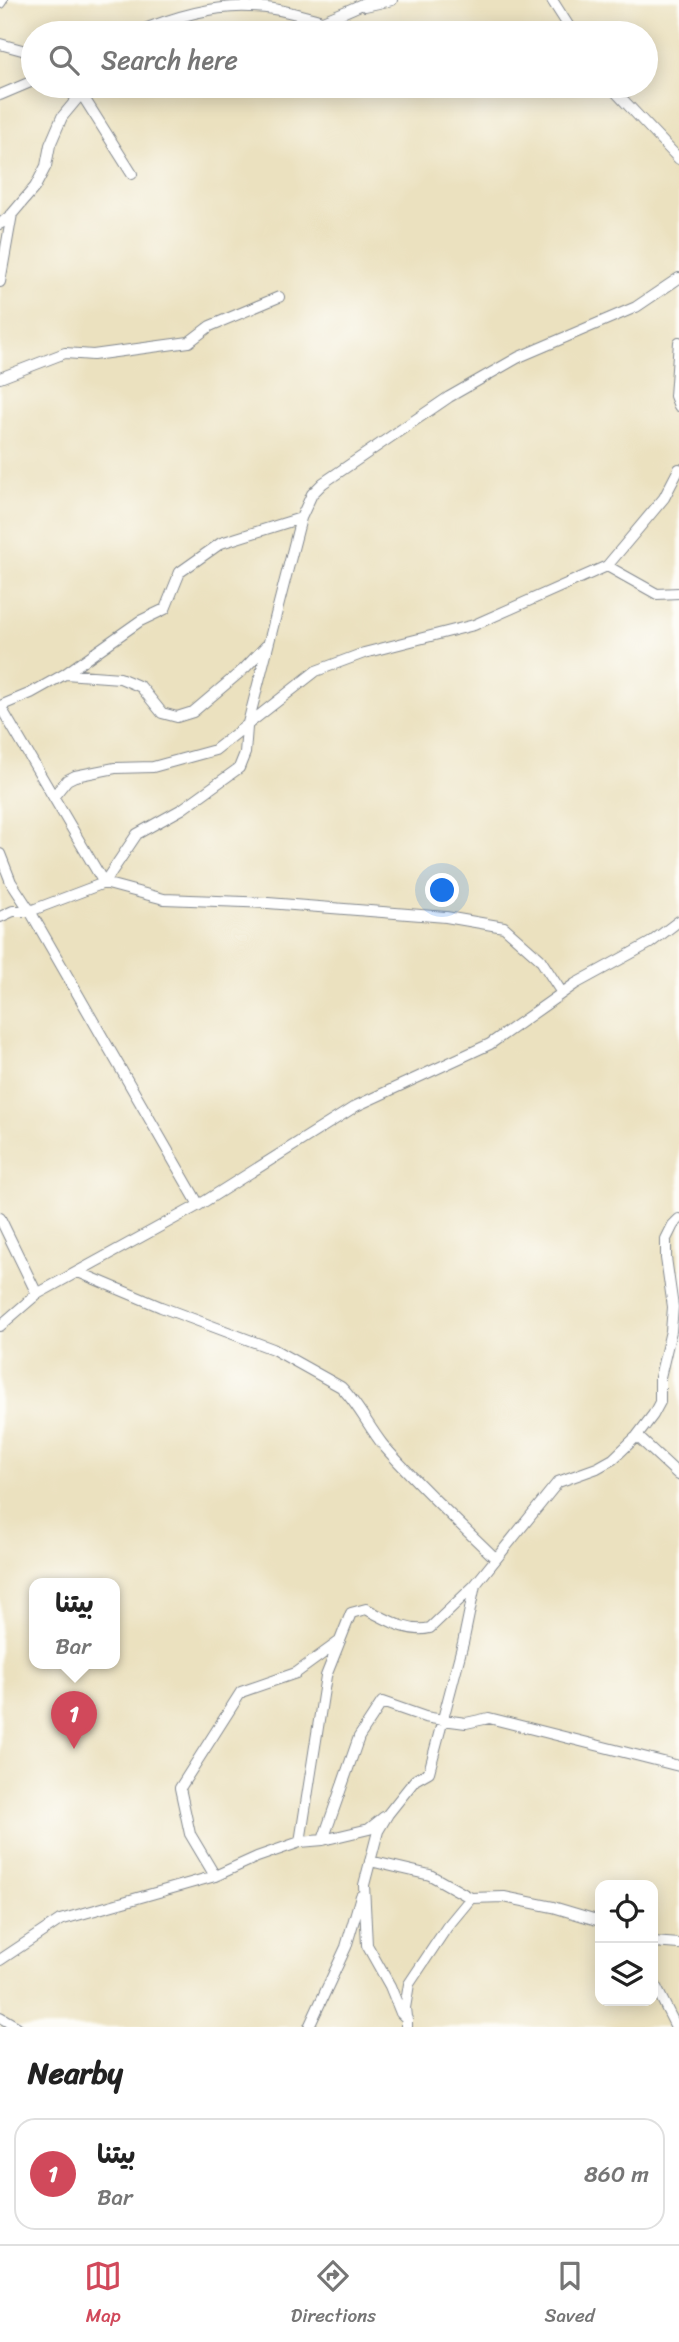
<!DOCTYPE html>
<html lang="en">
<head>
<meta charset="utf-8">
<style>
  body { margin:0; font-family:Sriracha,"Playpen Sans Arabic",sans-serif; background:#f6f6f6; color:#222 }
  .controls { position:absolute; right:21px; bottom:21px; display:grid; overflow:hidden; border-radius:14px; box-shadow:0 4px 18px #0003 }
  .controls button { width:63px; height:63px; display:grid; place-items:center; padding:0; border:0; border-bottom:2px solid #e0e0e0; background:#fff; color:#222; font:35px sans-serif }
  .you { position:absolute; left:443px; top:891px; width:24px; height:24px; margin:-18px; border:5px solid #fff; border-radius:50%; background:#1a73e8; box-shadow:0 0 0 10px #1a73e833 }
  .badge { display:grid; place-items:center; width:46px; height:46px; border-radius:50%; background:#d1495b; color:#fff; font-size:23px; font-weight:700 }
  .pin { position:absolute; translate:-50% -58px; filter:drop-shadow(0 2px 4px #0008) }
  .pin::after { content:''; position:absolute; top:37px; width:24px; height:21px; background:inherit; clip-path:polygon(0 0,100% 0,50% 100%) }
  .popup { position:absolute; left:29px; top:1578px; width:91px; height:91px; box-sizing:border-box; display:grid; place-content:center; border-radius:14px; background:#fff; filter:drop-shadow(0 2px 5px #0005); font-size:23px; white-space:nowrap; color:#767676 }
  .popup b { font-size:26px; color:#222 }
  .popup::after { content:''; position:absolute; left:50%; top:100%; margin-left:-14px; border:14px solid transparent; border-top-color:#fff }
  .list { margin:0; padding:0; list-style:none }
  h2 { display:flex; justify-content:space-between; align-items:center; height:91px; margin:0; padding:0 28px; font-size:30px }
  h2 small { font-size:23px; font-weight:400; color:#767676 }
  .list li { display:grid; grid-template-columns:46px 1fr auto; gap:21px; align-items:center; box-sizing:border-box; height:112px; margin:0 14px 14px; padding:0 14px; border:2px solid #e0e0e0; border-radius:21px }
  .list b { display:block; font-size:26px; white-space:nowrap }
  .list p { margin:0; font-size:23px; white-space:nowrap; color:#767676 }
  .list em { font-size:23px; font-style:normal; color:#767676 }
  .icon { flex:none; width:38px; height:38px; fill:none; stroke:currentColor; stroke-width:2; stroke-linecap:round; stroke-linejoin:round }
  .map { position:relative; flex:none; width:679px; height:2027px; overflow:hidden }
  .search { position:absolute; background:#fff; box-shadow:0 4px 18px #0003; left:21px; right:21px; top:21px; height:77px; display:flex; align-items:center; gap:18px; box-sizing:border-box; padding:0 24px; border-radius:38px; color:#767676; font-size:26px }
  .sheet { height:217px; background:#fff }
  nav { display:flex; justify-content:space-around; align-items:center; box-sizing:border-box; height:98px; border-top:2px solid #e0e0e0; background:#fff; font-size:19px; color:#767676 }
  nav a { display:grid; justify-items:center; gap:4px }
  nav .on { color:#d1495b }
  .map>svg:first-child { display:block }
  .lines { fill:none; stroke-linecap:round; stroke-linejoin:round }
  .minor-casing { stroke:#83888e; stroke-width:12 }
  .minor { stroke:#fff; stroke-width:10 }
</style>
</head>
<body>
<div class="map">
<svg width="679" height="2027" viewBox="0 0 679 2027">
  <rect width="100%" height="100%" fill="#fdfcf7"/>
  <filter id="ink" filterUnits="userSpaceOnUse"><feTurbulence type="fractalNoise" baseFrequency=".0143" numOctaves="2"/><feDisplacementMap in="SourceGraphic" scale="14" xChannelSelector="R" yChannelSelector="G"/><feConvolveMatrix kernelMatrix="1 2 1 2 8 2 1 2 1" color-interpolation-filters="sRGB"/></filter>
  <filter id="wash" filterUnits="userSpaceOnUse"><feTurbulence type="fractalNoise" baseFrequency=".00686" numOctaves="4" result="noise"/><feDisplacementMap in="SourceGraphic" scale="28" xChannelSelector="R" yChannelSelector="G"/><feGaussianBlur stdDeviation="1.57" result="paint"/><feColorMatrix in="noise" values="0 0 0 0 0 0 0 0 0 0 0 0 0 0 0 0 0 1.4 0 .05"/><feComposite in="paint" operator="in"/></filter>
  <g filter="url(#wash)">
    <rect width="100%" height="100%" fill="#ebe1bf"/>
  </g>
  <g filter="url(#ink)">
    <g class="lines">
      <defs>
        <path id="minor" d="M552,0L573,33
          M0,3L2,0
          M365,6L392,0
          M135,33C171,18 211,5 250,7C274,7 296,14 319,20
          M297,33C321,20 346,13 370,0
          M0,44L33,53
          M610,86L679,159
          M79,90L132,174
          M0,95L33,81
          M0,224L12,214L35,187L46,166L50,145L62,117L77,99L82,86
          M0,282L12,214
          M679,342L675,396L679,406
          M0,378L65,353L93,355L189,342L210,326L279,297
          M607,566L664,498L679,469
          M65,674L140,621L165,609L180,572L221,543L301,518
          M0,706L104,883L30,911L199,1205
          M0,706L31,693L65,674L120,678L141,687L162,713L177,717L193,712L245,668L266,646
          M54,796L67,780L75,776L115,768L153,767L215,750L316,671L364,653L474,625L607,566L657,594L679,593
          M0,854L11,882L30,911
          M0,917L13,911H30
          M562,993L540,959L504,927L446,917L268,903L164,899L104,883L137,834L182,809L239,768L245,753L247,727L301,518L312,494L323,483L449,397L519,357L636,307L679,278
          M0,1218L37,1294
          M78,1272L161,1307L273,1349L341,1387C358,1404 368,1426 383,1445C418,1485 457,1521 495,1558
          M0,1326L37,1294L199,1205L356,1106L490,1044L575,984L650,943L679,921
          M637,1436L679,1475
          M323,1840L369,1829L384,1817
          M300,1842L326,1676L351,1613L366,1609C385,1618 408,1634 430,1628L475,1585
          M370,1861L430,1875L471,1898L504,1897L553,1907L600,1921
          M215,1876L190,1834L180,1788L241,1692L296,1673L340,1641
          M653,1942L679,1944
          M0,1960L60,1920L215,1876L257,1857L300,1842L323,1840L359,1737L382,1702L425,1717L443,1720L466,1723L489,1718L509,1723L679,1766
          M653,1981L676,2027
          M0,2017L17,2027
          M406,2017L405,2008L409,1984L447,1927L471,1898
          M309,2027L346,1947L361,1896
          M407,2027V2019L401,2013L390,1986L367,1945L364,1885L378,1831L388,1814L415,1780L429,1772L463,1643L475,1585L558,1482L597,1468L613,1459L637,1436L653,1415L660,1402V1377L671,1331L673,1307L666,1258V1239L673,1225L679,1219"/>
      </defs>
      <!-- minor casing -->
      <use href="#minor" class="minor-casing"/>
      <!-- minor -->
      <use href="#minor" class="minor"/>
    </g>
  </g>
</svg>
<div class="controls">
<button><svg class="icon" aria-label="locate" viewBox="0 0 24 24"><circle cx="12" cy="12" r="6"/><path d="M12 2v4M12 18v4M2 12h4M18 12h4"/></svg></button>
<button><svg class="icon" aria-label="layers" viewBox="0 0 24 24"><path d="M12 4l9 5-9 5-9-5zM3 14l9 5 9-5"/></svg></button>
</div>
<div class="you"></div>
<div class="pin badge" style="left:74px;top:1749px">1</div>
<div class="popup"><b>بيتنا</b>Bar</div>
<div class="search"><svg class="icon" aria-label="search" viewBox="0 0 24 24"><circle cx="10" cy="10" r="6"/><path d="M15 15l6 6"/></svg>Search here</div>
</div>
<section class="sheet">
<h2>Nearby<small></small></h2>
<ul class="list">
<li><span class="badge">1</span><div><b>بيتنا</b><p>Bar</p></div><em>860 m</em></li>
</ul>
</section>
<nav>
<a class="on"><svg class="icon" aria-label="map" viewBox="0 0 24 24"><path d="M3 6l6-2 6 2 6-2v14l-6 2-6-2-6 2zM9 4v14M15 6v14"/></svg>Map</a>
<a><svg class="icon" aria-label="directions" viewBox="0 0 24 24"><path d="M12 3l9 9-9 9-9-9zM9 14v-3h6M13 9l2 2-2 2"/></svg>Directions</a>
<a><svg class="icon" aria-label="saved" viewBox="0 0 24 24"><path d="M7 4h10v16l-5-4-5 4z"/></svg>Saved</a>
</nav>
</body>
</html>
